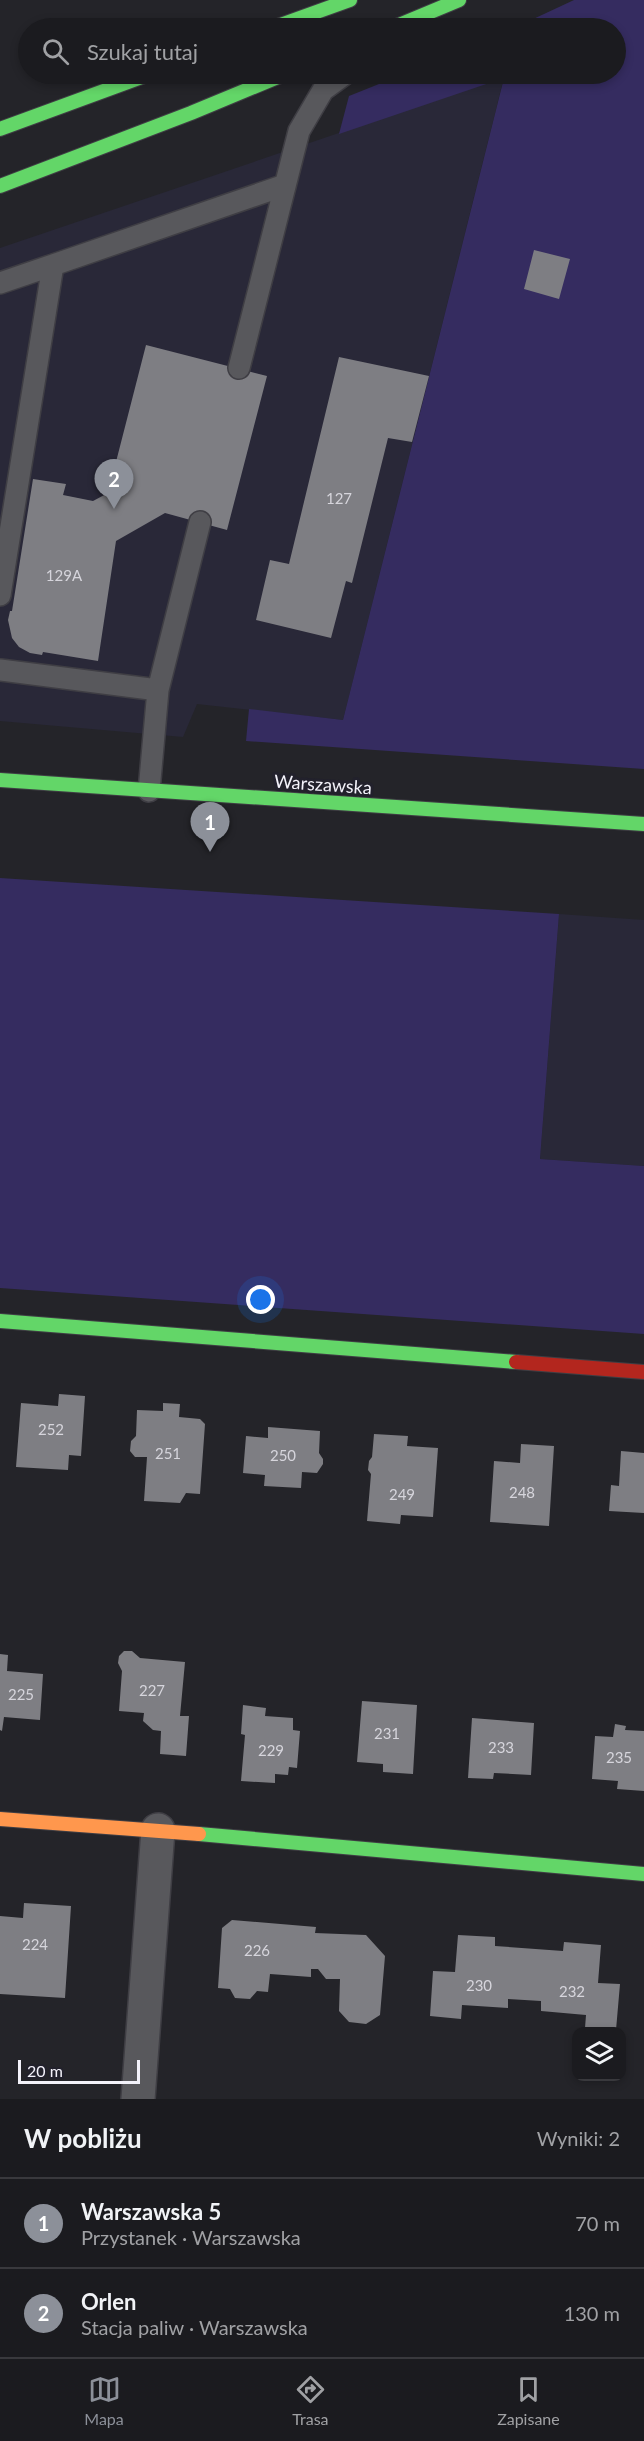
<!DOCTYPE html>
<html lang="pl">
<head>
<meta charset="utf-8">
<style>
  body { margin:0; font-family:Lato,sans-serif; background:#242428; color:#f1f3f6 }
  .controls { position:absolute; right:18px; bottom:18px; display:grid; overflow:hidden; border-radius:12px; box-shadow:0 3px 9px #0003 }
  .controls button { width:54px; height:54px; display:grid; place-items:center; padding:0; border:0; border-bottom:2px solid #39393d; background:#1b1b1f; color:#f1f3f6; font:30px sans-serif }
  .scale { position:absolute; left:18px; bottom:15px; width:122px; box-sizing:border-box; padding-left:6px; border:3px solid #f3f2fa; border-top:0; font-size:16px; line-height:21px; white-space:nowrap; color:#f3f2fa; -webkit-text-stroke:4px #22212c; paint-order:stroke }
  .you { position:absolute; left:261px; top:1300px; width:21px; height:21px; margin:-15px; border:4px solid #fff; border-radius:50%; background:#1a73e8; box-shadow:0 0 0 9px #1a73e833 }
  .badge { display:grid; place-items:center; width:39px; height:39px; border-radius:50%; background:#8c9099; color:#fff; font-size:20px; font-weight:700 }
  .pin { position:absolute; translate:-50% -50px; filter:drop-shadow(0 2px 3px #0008) }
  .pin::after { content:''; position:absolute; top:32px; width:21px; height:18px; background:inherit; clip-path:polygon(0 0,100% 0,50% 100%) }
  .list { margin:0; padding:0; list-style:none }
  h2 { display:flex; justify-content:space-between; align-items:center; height:78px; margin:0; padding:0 24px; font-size:26px }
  h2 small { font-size:20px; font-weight:400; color:#a0a1a4 }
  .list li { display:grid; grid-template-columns:39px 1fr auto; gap:18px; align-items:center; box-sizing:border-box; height:90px; padding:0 24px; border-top:2px solid #39393d }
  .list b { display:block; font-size:22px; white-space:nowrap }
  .list p { margin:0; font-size:20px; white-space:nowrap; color:#a0a1a4 }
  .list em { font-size:20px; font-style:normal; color:#a0a1a4 }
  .icon { flex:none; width:33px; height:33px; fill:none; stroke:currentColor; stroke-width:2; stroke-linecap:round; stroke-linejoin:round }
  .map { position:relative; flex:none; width:644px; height:2099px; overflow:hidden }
  .search { position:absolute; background:#1b1b1f; box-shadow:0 3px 9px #0003; left:18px; right:18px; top:18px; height:66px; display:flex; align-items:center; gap:15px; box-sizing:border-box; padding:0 21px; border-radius:33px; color:#a0a1a4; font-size:22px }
  .sheet { height:258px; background:#1b1b1f }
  nav { display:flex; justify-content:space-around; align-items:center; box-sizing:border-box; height:84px; border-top:2px solid #39393d; background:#1b1b1f; font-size:16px; color:#a0a1a4 }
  nav a { display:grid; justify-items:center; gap:3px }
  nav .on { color:#8c9099 }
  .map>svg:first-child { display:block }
  .built { fill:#292838 }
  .green { fill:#352c60 }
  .building { fill:#7e7e83 }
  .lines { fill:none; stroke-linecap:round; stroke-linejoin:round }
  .lane-casing { stroke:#3f3e44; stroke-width:24 }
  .street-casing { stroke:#3f3e44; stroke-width:36 }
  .fast-casing { stroke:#3f3e44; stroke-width:16 }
  .slow-casing { stroke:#3f3e44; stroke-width:16 }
  .jam-casing { stroke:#3f3e44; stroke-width:16 }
  .lane { stroke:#58585c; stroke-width:21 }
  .street { stroke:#58585c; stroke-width:33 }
  .fast { stroke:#63d668; stroke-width:14 }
  .slow { stroke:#ff974d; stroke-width:14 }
  .jam { stroke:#b3261e; stroke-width:14 }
  .labels { text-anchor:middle; stroke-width:6; stroke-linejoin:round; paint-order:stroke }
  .number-label { font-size:15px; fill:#d6d5dc }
  .street-label { font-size:18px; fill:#f3f2fa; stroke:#22212c }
</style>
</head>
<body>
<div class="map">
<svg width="644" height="2099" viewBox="0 0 644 2099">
  <rect width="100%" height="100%" fill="#242429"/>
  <!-- built -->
  <path class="built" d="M504,77L343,720L197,704L183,737L0,721V248Z
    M559,914L644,920V1166L540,1159Z"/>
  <!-- green -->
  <path class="green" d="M574,0H644V769L246,741L249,709L343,720L504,78L339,134L349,96L404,74H616V28H514Z
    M0,878L559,914L540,1159L644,1166V1334L0,1288Z"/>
  <!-- building -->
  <path class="building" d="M534,250L570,259L559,299L524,289Z
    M146,345L267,376L227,530L165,513L116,541L98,661L43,652L42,655L30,653L19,647L12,638L8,620L10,611H12L33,479L66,484L63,495L93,501L108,493Z
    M339,357L429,376L412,442L388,438L352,583L346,581L331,638L256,620L270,560L289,564Z
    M59,1394L85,1396L81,1456L69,1455L68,1470L16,1467L21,1403L58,1406Z
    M163,1403L180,1404L179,1417L200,1419L205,1424L200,1494L186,1493L180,1503L144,1501L147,1457H135L130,1451L131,1441L136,1436L137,1410L163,1411Z
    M268,1427L320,1431L319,1453L323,1459V1464L317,1473L302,1472L301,1488L264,1486L265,1475L243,1473L246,1436L268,1438Z
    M374,1434L408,1436L407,1446L438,1448L433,1517L401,1515L400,1524L367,1521L371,1474L368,1470L369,1461L372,1457Z
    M521,1444L554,1446L549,1526L490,1522L494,1461L520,1463Z
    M621,1451L644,1453V1513L609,1511L611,1485L619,1486Z
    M124,1651H132L140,1658L185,1662L180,1716H189L186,1756L160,1754L161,1731L153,1730L143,1721L144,1713L119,1711L122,1671L118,1663L119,1656Z
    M0,1654L8,1655L7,1671L43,1674L40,1720L4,1717L2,1731L0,1730Z
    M362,1701L417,1705L413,1774L383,1772V1764L357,1762Z
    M243,1705L266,1708L265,1716L293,1718V1730L300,1731L297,1768L289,1767L288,1775L275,1774V1783L241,1781L245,1735L241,1734Z
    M472,1718L534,1723L531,1775L494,1773L493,1779L468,1778Z
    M615,1724L626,1726L625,1730L644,1731V1791L617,1789L618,1781L592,1779L595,1736L613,1737Z
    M24,1903L71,1906L65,1998L0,1994V1916L23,1918Z
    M232,1920L316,1927L315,1933L366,1935L385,1956L380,2015L366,2024L349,2022L339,2011L340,1979H326L318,1969H311V1977L270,1974L268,1992L257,1991L250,1999L235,1998L230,1989L218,1988L222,1928Z
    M458,1935L495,1937V1946L563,1951L564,1942L601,1945L598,1983L620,1984L616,2030L585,2028L586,2015L541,2011V2001L508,1999V2008L462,2005L461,2019L430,2016L433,1971L455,1972Z"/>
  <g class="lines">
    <defs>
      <path id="lane" d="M0,283L53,265
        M239,368L299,131L323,90L345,74
        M0,595L53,265L285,185
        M0,670L158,690
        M149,791L158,690L200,522"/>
      <path id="street" d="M138,2099L158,1830"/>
      <path id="fast" d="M272,28L350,0
        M392,28L459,0
        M0,129L150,74
        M0,186L191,113L285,74
        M0,780L644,824
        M0,1321L516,1362
        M199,1834L644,1874"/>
      <path id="slow" d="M0,1819L199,1834"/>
      <path id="jam" d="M516,1362L644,1372"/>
    </defs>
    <!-- lane casing -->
    <use href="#lane" class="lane-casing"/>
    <!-- street casing -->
    <use href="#street" class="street-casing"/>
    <!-- fast casing -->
    <use href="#fast" class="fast-casing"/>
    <!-- slow casing -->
    <use href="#slow" class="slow-casing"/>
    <!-- jam casing -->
    <use href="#jam" class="jam-casing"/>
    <!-- lane -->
    <use href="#lane" class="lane"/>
    <!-- street -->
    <use href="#street" class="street"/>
    <!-- fast -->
    <use href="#fast" class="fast"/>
    <!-- slow -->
    <use href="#slow" class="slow"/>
    <!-- jam -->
    <use href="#jam" class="jam"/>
  </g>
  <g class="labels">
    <!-- number labels -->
    <g class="number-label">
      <text x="339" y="504">127</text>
      <text x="64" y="581">129A</text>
      <text x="51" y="1435">252</text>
      <text x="168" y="1459">251</text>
      <text x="283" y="1461">250</text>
      <text x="522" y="1498">248</text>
      <text x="402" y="1500">249</text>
      <text x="152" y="1696">227</text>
      <text x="21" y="1700">225</text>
      <text x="387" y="1739">231</text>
      <text x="501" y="1753">233</text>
      <text x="271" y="1756">229</text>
      <text x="619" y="1763">235</text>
      <text x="35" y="1950">224</text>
      <text x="257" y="1956">226</text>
      <text x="479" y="1991">230</text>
      <text x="572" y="1997">232</text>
    </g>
    <!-- street labels -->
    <g class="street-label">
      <text transform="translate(323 785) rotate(4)" y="6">Warszawska</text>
    </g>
  </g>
</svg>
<div class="controls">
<button><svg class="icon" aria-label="layers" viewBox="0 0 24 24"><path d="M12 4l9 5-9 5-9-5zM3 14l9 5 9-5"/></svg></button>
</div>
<div class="scale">20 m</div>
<div class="you"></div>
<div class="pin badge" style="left:210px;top:852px">1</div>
<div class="pin badge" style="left:114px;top:509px">2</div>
<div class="search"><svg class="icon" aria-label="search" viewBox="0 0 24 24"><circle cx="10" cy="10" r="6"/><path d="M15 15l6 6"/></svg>Szukaj tutaj</div>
</div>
<section class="sheet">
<h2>W pobliżu<small>Wyniki: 2</small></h2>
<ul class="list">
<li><span class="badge">1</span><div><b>Warszawska 5</b><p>Przystanek · Warszawska</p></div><em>70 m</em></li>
<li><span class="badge">2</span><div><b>Orlen</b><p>Stacja paliw · Warszawska</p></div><em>130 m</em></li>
</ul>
</section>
<nav>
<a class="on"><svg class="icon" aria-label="map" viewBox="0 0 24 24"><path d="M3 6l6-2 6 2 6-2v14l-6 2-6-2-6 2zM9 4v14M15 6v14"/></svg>Mapa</a>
<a><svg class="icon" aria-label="directions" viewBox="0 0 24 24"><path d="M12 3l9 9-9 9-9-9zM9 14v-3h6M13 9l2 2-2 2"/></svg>Trasa</a>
<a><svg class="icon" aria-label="saved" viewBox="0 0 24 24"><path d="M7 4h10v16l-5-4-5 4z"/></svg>Zapisane</a>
</nav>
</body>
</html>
